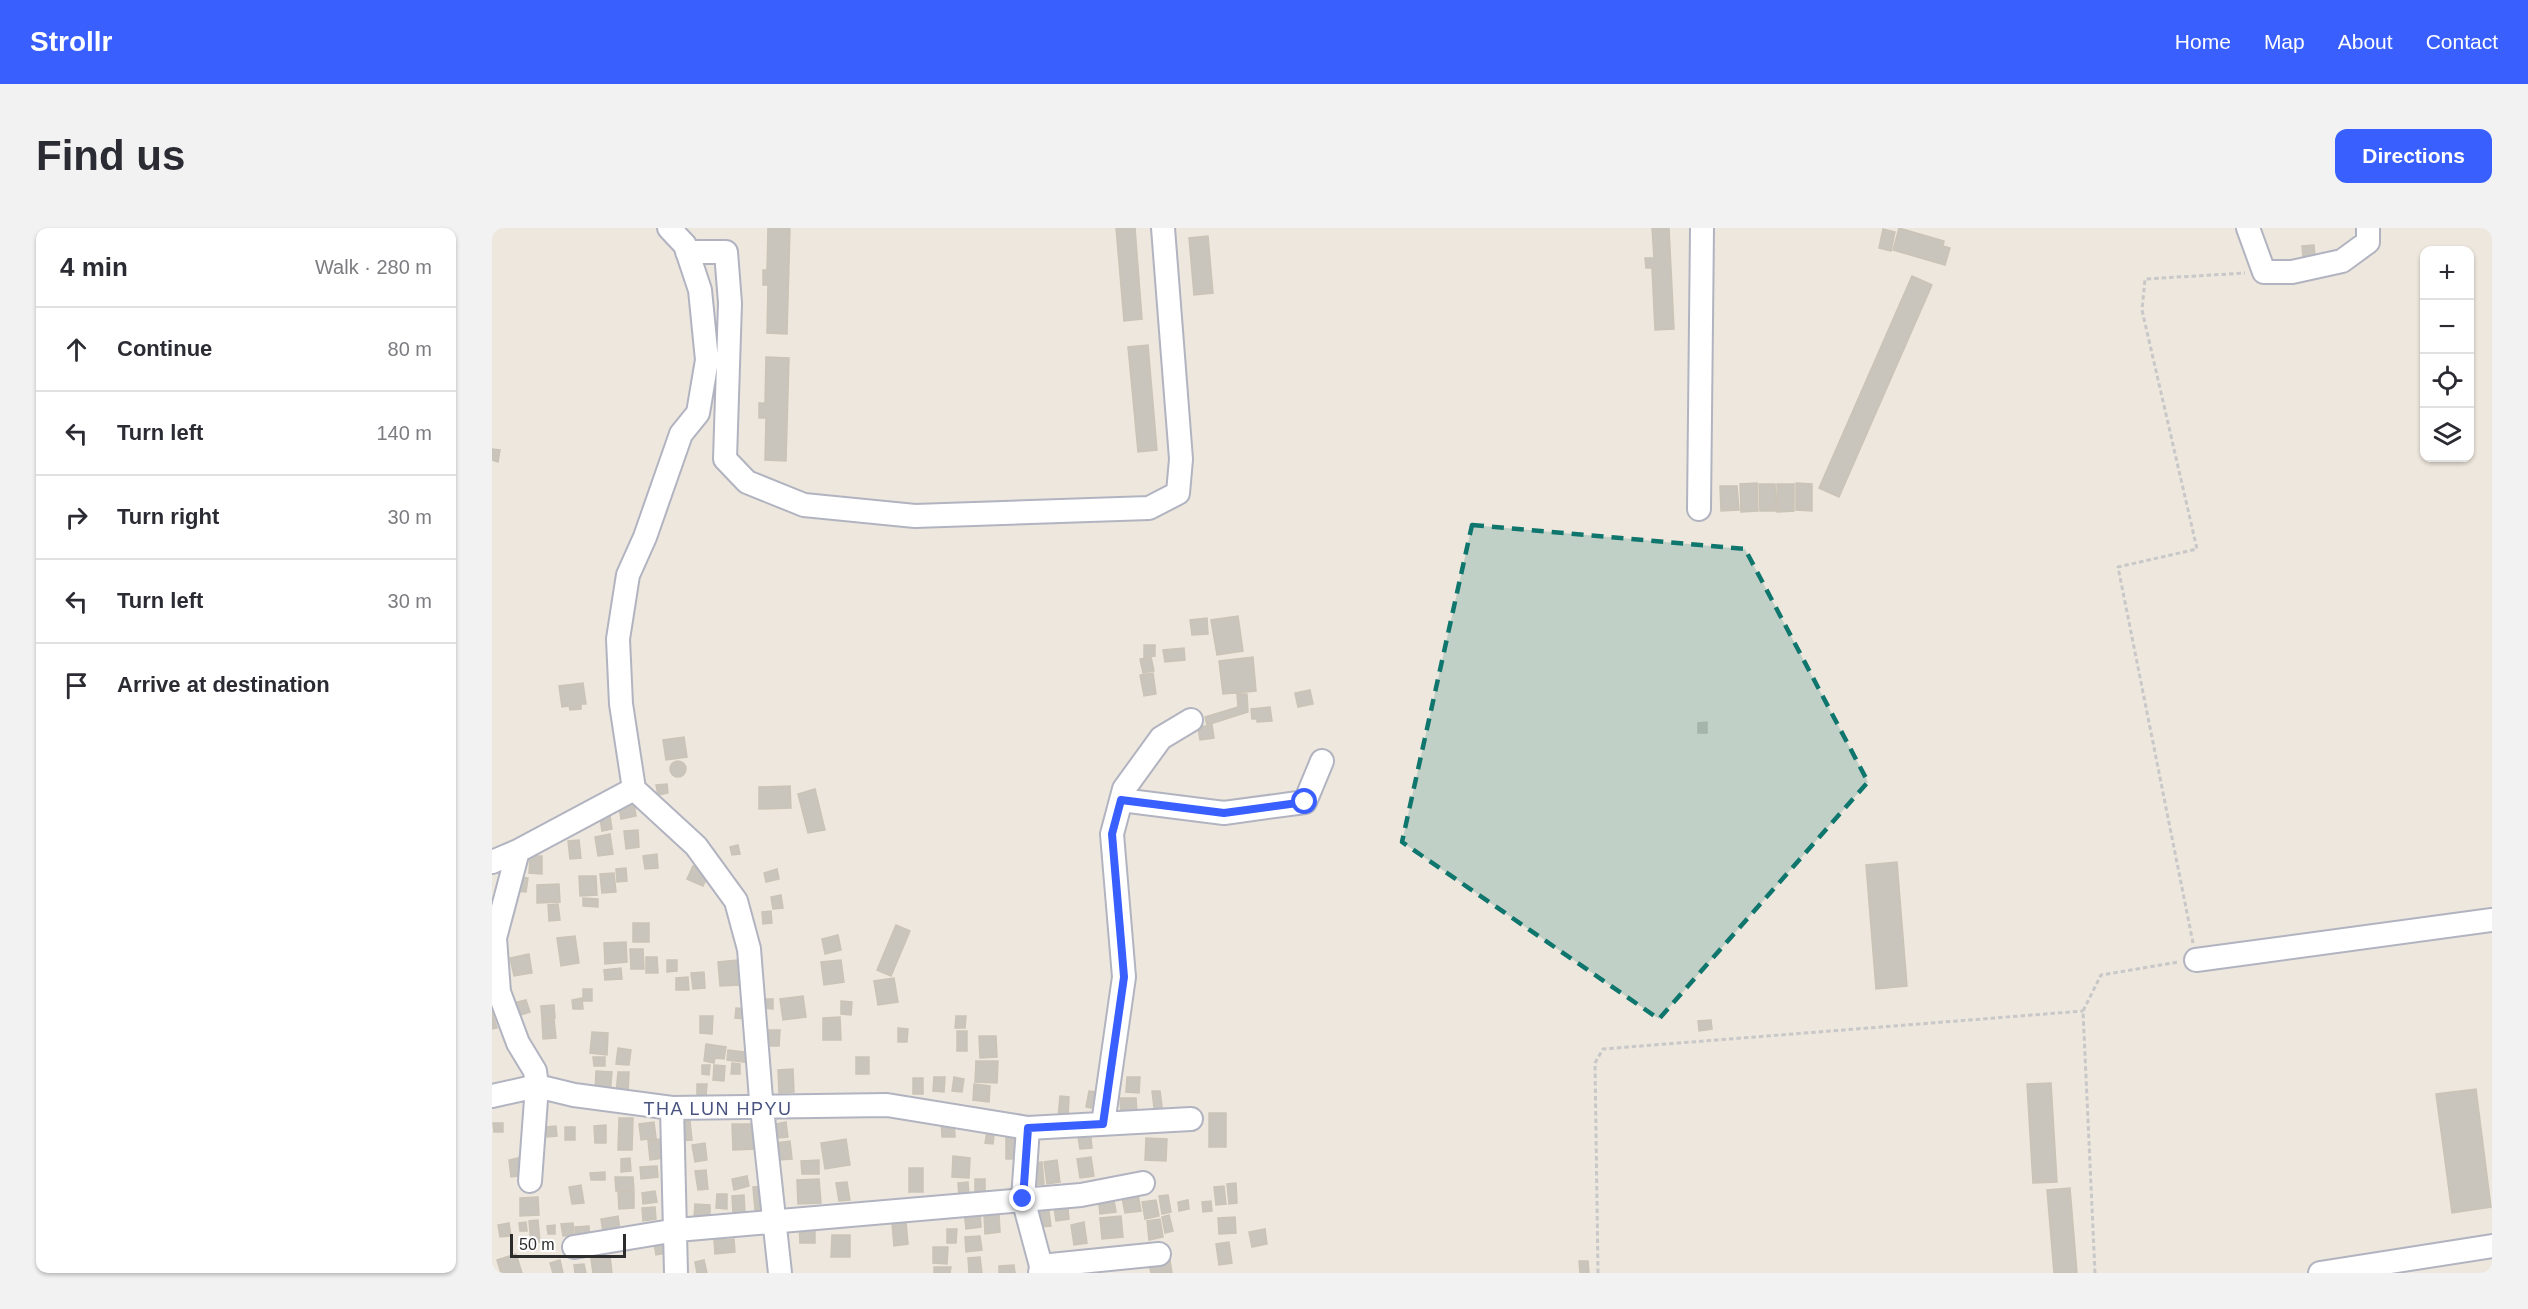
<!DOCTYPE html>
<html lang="en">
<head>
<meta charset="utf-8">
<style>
  body { margin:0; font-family:Arial,sans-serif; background:#f2f2f3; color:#2b2b33 }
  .controls { position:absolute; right:18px; top:18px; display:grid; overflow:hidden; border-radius:12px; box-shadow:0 2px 4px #0004 }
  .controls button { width:54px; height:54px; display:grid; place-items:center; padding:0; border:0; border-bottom:2px solid #e1e1e2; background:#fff; color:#2b2b33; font:30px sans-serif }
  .scale { position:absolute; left:18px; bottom:15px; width:116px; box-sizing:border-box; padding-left:6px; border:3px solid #2c2c2c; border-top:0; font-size:16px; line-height:21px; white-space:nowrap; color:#2c2c2c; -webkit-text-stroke:4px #fff; paint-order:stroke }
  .stop { position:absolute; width:18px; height:18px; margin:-14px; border:4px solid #3a5fff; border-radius:50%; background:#fff }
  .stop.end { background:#3a5fff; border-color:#fff; box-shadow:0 2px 6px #0008 }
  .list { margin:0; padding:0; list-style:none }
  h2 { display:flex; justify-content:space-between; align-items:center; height:78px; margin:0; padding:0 24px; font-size:26px }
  h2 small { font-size:20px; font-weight:400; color:#7c7c81 }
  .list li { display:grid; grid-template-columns:39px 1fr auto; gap:18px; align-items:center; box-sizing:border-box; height:84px; padding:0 24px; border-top:2px solid #e1e1e2 }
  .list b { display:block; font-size:22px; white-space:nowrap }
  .list em { font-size:20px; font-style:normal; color:#7c7c81 }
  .icon { flex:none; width:33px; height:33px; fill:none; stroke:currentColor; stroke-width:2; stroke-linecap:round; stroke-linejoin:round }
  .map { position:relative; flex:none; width:2000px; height:1045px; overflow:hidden; border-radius:12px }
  header { display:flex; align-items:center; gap:36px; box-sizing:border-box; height:84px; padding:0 30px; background:#3a5fff; color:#fff }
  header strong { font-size:28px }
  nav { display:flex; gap:33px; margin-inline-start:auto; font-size:21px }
  .intro { display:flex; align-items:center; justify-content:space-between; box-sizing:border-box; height:144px; padding:0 36px }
  h1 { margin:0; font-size:42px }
  .button { padding:15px 27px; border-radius:12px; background:#3a5fff; color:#fff; font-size:21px; font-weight:700 }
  main { display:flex; gap:36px; padding:0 36px }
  aside { flex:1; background:#fff; border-radius:12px; box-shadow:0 2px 4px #0004 }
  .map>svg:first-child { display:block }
  .building { fill:#c9c5bc; stroke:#cac3b6; stroke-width:1.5 }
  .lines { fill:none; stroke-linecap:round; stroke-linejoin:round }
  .minor-casing { stroke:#b1b4c0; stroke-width:26 }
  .path { stroke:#c8c8c8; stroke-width:3; stroke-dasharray:4.5 3; stroke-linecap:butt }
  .minor { stroke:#fff; stroke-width:22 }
  .route { stroke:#3a5fff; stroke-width:8 }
  .marked { fill:#0f766e; fill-opacity:0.2; stroke:#0f766e; stroke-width:4.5; stroke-dasharray:12 8; stroke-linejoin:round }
  .labels { text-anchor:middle; stroke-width:5; stroke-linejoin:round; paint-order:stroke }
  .quarter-label { font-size:18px; letter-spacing:1.5px; fill:#485380; stroke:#fff }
</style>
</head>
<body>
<header>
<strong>Strollr</strong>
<nav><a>Home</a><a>Map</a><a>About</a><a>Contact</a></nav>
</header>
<div class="intro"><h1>Find us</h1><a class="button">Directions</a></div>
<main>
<aside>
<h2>4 min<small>Walk · 280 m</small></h2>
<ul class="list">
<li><svg class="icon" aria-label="ahead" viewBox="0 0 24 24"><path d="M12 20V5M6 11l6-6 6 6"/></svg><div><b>Continue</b></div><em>80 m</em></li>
<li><svg class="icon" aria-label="left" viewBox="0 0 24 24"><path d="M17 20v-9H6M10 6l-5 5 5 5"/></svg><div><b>Turn left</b></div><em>140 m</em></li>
<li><svg class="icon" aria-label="right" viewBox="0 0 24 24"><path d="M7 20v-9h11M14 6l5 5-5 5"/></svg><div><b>Turn right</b></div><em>30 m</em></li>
<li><svg class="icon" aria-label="left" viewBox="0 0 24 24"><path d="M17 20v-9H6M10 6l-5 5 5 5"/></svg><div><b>Turn left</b></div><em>30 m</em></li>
<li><svg class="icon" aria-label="arrive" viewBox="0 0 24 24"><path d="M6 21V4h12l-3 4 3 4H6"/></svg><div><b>Arrive at destination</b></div></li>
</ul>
</aside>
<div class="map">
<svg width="2000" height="1045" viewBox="0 0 2000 1045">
  <rect width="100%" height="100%" fill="#eee7dd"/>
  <!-- building -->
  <path class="building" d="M276,0H298L295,106L275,105L276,57H271V42H275Z
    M624,0H643L650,91L632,93Z
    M1160,0H1177L1182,101L1163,102L1160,40H1154L1153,30H1162Z
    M1407,0L1452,13L1451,18L1458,20L1453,37L1401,22Z
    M1391,1L1403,4L1399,23L1387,20Z
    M716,8L721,65L702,67L697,10Z
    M1822,17L1823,29H1811L1810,18Z
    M1420,48L1440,57L1347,269L1327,260Z
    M656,117L665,222L646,224L636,119Z
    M274,129L297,130L294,233L273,232L274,190H267V175H273Z
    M0,221L8,222L6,234L0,232Z
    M1265,255L1266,283L1249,284L1248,256Z
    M1304,255L1320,256V283L1304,282Z
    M1267,256H1283L1284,283H1268Z
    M1285,256H1302V283L1285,284Z
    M1228,258H1245L1247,282L1229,283Z
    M746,388L751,423L725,427L719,392Z
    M715,390L716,406L700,407L698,392Z
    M652,417H663V428L652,429Z
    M692,420L693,432L673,434L671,422Z
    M659,429L662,443L651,445L648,431Z
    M761,429L764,463L731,466L727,433Z
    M661,445L664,466L652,468L648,447Z
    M91,455L94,476H89V481L78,482L77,478L70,479L67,458Z
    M818,462L821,476L806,479L803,465Z
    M745,466H755L756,484L715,497L713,489L746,479Z
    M778,479L780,493L765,494V491H760L759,481Z
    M1215,494V505H1206V495Z
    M720,497L722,510L708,512L706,499Z
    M192,509L195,529L174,532L171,512Z
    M178 541a8 8 0 1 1 16 0a8 8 0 1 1-16 0Z
    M175,556L176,565L166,567L164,557Z
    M298,558L299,580L267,581V559Z
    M323,561L333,602L316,605L306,566Z
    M142,575L144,588L129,591L127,578Z
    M118,588L120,601L110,603L108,590Z
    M146,602L147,619L134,621L132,603Z
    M118,606L121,626L106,628L103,609Z
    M87,612L89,630L78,631L76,613Z
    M246,617L248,626L240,627L238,619Z
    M165,626L166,640L153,641L151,628Z
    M38,628H50V646L37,645Z
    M1405,634L1415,758L1384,761L1374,637Z
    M201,638L217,645L211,658L195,651Z
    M134,640L135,653L125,654L124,641Z
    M285,641L287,651L274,654L272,645Z
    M122,645L124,664L110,665L108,646Z
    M24,648L36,650L34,664L22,663Z
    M87,648H104L105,667L88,668Z
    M67,656L68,674L45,675V657Z
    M289,667L291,680L281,681L279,669Z
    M91,670L106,671V679L91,678Z
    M66,676L68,692L57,693L56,677Z
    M279,683L280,695L271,696L270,684Z
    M141,695H157V714H141Z
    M404,697L418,703L399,748L385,742Z
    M346,707L349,722L333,726L330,711Z
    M83,708L87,735L69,738L65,710Z
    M134,714L135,734L113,736L112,715Z
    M138,721H151L152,741H139Z
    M37,726L40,745L22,748L18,730Z
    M154,729H165L166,745H154Z
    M175,732H185V743L175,744Z
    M246,732L248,757L228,758L226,734Z
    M349,732L352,754L332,757L329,734Z
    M129,740L130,751L113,752L112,742Z
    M212,744L213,760L201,761L199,745Z
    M196,749L197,762H184V750Z
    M402,750L406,774L386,777L382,753Z
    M91,761H100V773H91Z
    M311,768L314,789L291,792L288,771Z
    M90,770L91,781H81L80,772Z
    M272,771H281V781L272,780Z
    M34,772L38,784L25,788L21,775Z
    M349,773L360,774L359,787L349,786Z
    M62,777L63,790L50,791L49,778Z
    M244,780L255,781L254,791L243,790Z
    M0,783L5,800L0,801Z
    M208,788H221L220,806L208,805Z
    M464,788H474L473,800H463Z
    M348,789L349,812H331V790Z
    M62,791L64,810L51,811L50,792Z
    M1219,792L1220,801L1207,803L1206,793Z
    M406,800L416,801L415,814H406Z
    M277,802H288L287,818H277Z
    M465,803H475V823H465Z
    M100,804L116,805L115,827L98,825Z
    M487,808H504L505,829L488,830Z
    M214,816L234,819L232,831L223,830L222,835L212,833Z
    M126,820L139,822L137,837L124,836Z
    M236,822L260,825L259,835L235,832Z
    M101,829H113V838H102Z
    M364,829H377V846H364Z
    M484,833H506L505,855L483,854Z
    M240,835L248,836V846H239Z
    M210,837H218L217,847L210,846Z
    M222,837L233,838L232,853L221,852Z
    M301,841L302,864L287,865L286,842Z
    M104,843L120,844L118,867L103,865Z
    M126,844H137L136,866H124Z
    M442,849H453L452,864L441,863Z
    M462,849L472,851L470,864L460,863Z
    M635,849H648L647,865L634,864Z
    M421,850H431V866H421Z
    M1559,855L1565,954L1541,955L1535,856Z
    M205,856H215L214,868H205Z
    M482,856L498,858L497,874L481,872Z
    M1984,861L1999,979L1960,985L1944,866Z
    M597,863L612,865L609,882L594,879Z
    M660,863H668L671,887L663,888Z
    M568,868L577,869L576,890H566Z
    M628,870H644L645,887H629Z
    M717,885H734V919H717Z
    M127,890H141L140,922H126Z
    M449,891H462L463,909H450Z
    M198,893L200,912L186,913L184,894Z
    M162,894L164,910L149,912L147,896Z
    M294,894L296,909L286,910L284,896Z
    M1,895H11V904H2Z
    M240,896H265L266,921L241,922Z
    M114,897V915H103L102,898Z
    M64,898L65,908L55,909L54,899Z
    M73,899H83V912H73Z
    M503,899L501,916L493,915L495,903Z
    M598,900L600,920L588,921L585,902Z
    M514,905H524V931H514Z
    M654,910L675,911L674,933L653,932Z
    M170,911L172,930L158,932L156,912Z
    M354,911L358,937L333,941L329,915Z
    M298,913L300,931L286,932L284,915Z
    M213,915L215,932L203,934L200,917Z
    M461,928L478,930L477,950L460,949Z
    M30,929L33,947L19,949L17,932Z
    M599,929L602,948L588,950L585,931Z
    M138,930L139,943L129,944V931Z
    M327,932V946H310L309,933Z
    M565,932L568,954L555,956L552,934Z
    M550,934L552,956L542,957L539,935Z
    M165,938L166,949L149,951L148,939Z
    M417,940H431V964H417Z
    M214,942L216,961L206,962L203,943Z
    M113,944V952H99L98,945Z
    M255,948L257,958L242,962L240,951Z
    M123,949H141L142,962L124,963Z
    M327,951L329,975L306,976L305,952Z
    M483,951H493V966H483Z
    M355,954L358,972L347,973L344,955Z
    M476,954L477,967L467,968L466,955Z
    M744,955L745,975L737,976L735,956Z
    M89,957L92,975L80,976L77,959Z
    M276,958L278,981L263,982L261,959Z
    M732,958L734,976L724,977L722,959Z
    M1578,960L1585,1045H1562L1555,962Z
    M645,961L649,983L633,985L629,964Z
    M142,963V980L127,981L126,964Z
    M163,963L165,974L151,976L150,965Z
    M225,966H235V981L224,980Z
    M621,966L624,984L608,986L606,968Z
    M252,967L253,984L241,985L240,968Z
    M676,967L679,984L670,986L667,968Z
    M46,969L47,987L28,988V970Z
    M575,972L577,991L564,993L561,974Z
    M664,972L667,988L653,991L650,974Z
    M696,972L697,981L687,983L686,974Z
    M719,973L720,983L711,984L710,974Z
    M203,976L218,977V989H202Z
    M556,976L559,998L547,999L545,978Z
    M163,979L164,991L151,993L150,980Z
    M488,982L489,999L474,1001L472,983Z
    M507,986L508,1004L493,1006L492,987Z
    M677,987L681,1003L673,1005L670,989Z
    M126,988L128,1002L111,1004L109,991Z
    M629,988L631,1009L610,1011L608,990Z
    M743,989L744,1005L727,1006L726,990Z
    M668,991L671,1009L657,1012L655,993Z
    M46,992L48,1014L39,1015L37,993Z
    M34,994L35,1003H28L27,995Z
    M307,994H323V1015H308Z
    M414,994L416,1016L402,1018L400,995Z
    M592,994L595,1015L582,1017L579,997Z
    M17,995L19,1008L8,1009L6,997Z
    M81,995L82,1007L71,1008L69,996Z
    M63,997V1006H56L55,998Z
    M97,998L98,1016L85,1017L83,999Z
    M455,1001H465L464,1015H455Z
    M773,1001L775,1016L760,1019L757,1004Z
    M340,1007H358V1029H339Z
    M488,1008L490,1022L474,1024L473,1009Z
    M242,1011L243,1024L223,1026L222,1012Z
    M173,1014L175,1025L164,1027L162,1016Z
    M737,1014L740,1035L727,1037L724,1016Z
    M441,1019H456L455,1036L441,1035Z
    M24,1026L30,1045H9L5,1032Z
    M118,1028L120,1045H101L99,1031Z
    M488,1029L490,1045H477L476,1030Z
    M68,1032L71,1045H61L58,1035Z
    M212,1032L215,1045H205L203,1034Z
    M678,1032L680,1045H659L657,1036Z
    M1087,1033H1096L1097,1045H1088Z
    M92,1036L94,1045H83L82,1037Z
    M522,1037L523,1045H507V1038Z
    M442,1039H459L458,1045H442Z"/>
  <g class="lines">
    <defs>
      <path id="minor" d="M177,0L193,17L208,62L215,132L206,185L189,206L153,309L136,347L126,411L129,476L142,561L204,618L244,673L257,721L269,871L288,1045
        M1756,0L1772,44H1800L1850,33L1876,14V0
        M195,24H234L238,75L233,231L255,254L312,277L423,288L657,280L686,265L689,231L671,0
        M1207,281L1210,0
        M142,561L26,623L3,710L7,764L26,815L43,843L45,858L82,867L180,880L395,877L536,900L699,891
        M629,572L732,585L813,574L830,533
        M0,634L26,623
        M1704,732L2000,692
        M0,868L45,858L38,953
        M180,880L184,1045
        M611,896L632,749L620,606L632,561L669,510L699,492
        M536,900L531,971L549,1038
        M82,1019L185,1002L589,967L651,955
        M548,1045L549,1038L667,1026
        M1828,1045L2000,1018"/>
    </defs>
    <!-- minor casing -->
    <use href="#minor" class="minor-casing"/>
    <!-- path -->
    <path class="path" d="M1701,715L1626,339L1705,321L1650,82L1653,51L1753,45
      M1106,1045L1103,835L1111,821L1591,783
      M1603,1045L1591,783L1609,747L1687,734"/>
    <!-- minor -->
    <use href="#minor" class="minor"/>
  </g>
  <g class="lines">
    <!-- route -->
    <path class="route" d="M531,971L536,900L611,896L632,749L620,606L629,572L732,585L813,574"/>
  </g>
  <!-- marked area -->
  <path class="marked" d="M980,297L1253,321L1376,554L1167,791L910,614Z"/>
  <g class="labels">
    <!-- quarter labels -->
    <g class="quarter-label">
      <text x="226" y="887">THA LUN HPYU</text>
    </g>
  </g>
</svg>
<div class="controls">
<button>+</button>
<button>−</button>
<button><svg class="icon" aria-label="locate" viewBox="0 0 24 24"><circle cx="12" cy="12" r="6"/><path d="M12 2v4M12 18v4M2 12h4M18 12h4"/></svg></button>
<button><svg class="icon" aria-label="layers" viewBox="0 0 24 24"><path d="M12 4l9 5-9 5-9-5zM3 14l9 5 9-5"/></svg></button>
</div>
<div class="scale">50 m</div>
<div class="stop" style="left:813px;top:574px"></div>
<div class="stop end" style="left:531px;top:971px"></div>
</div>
</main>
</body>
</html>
